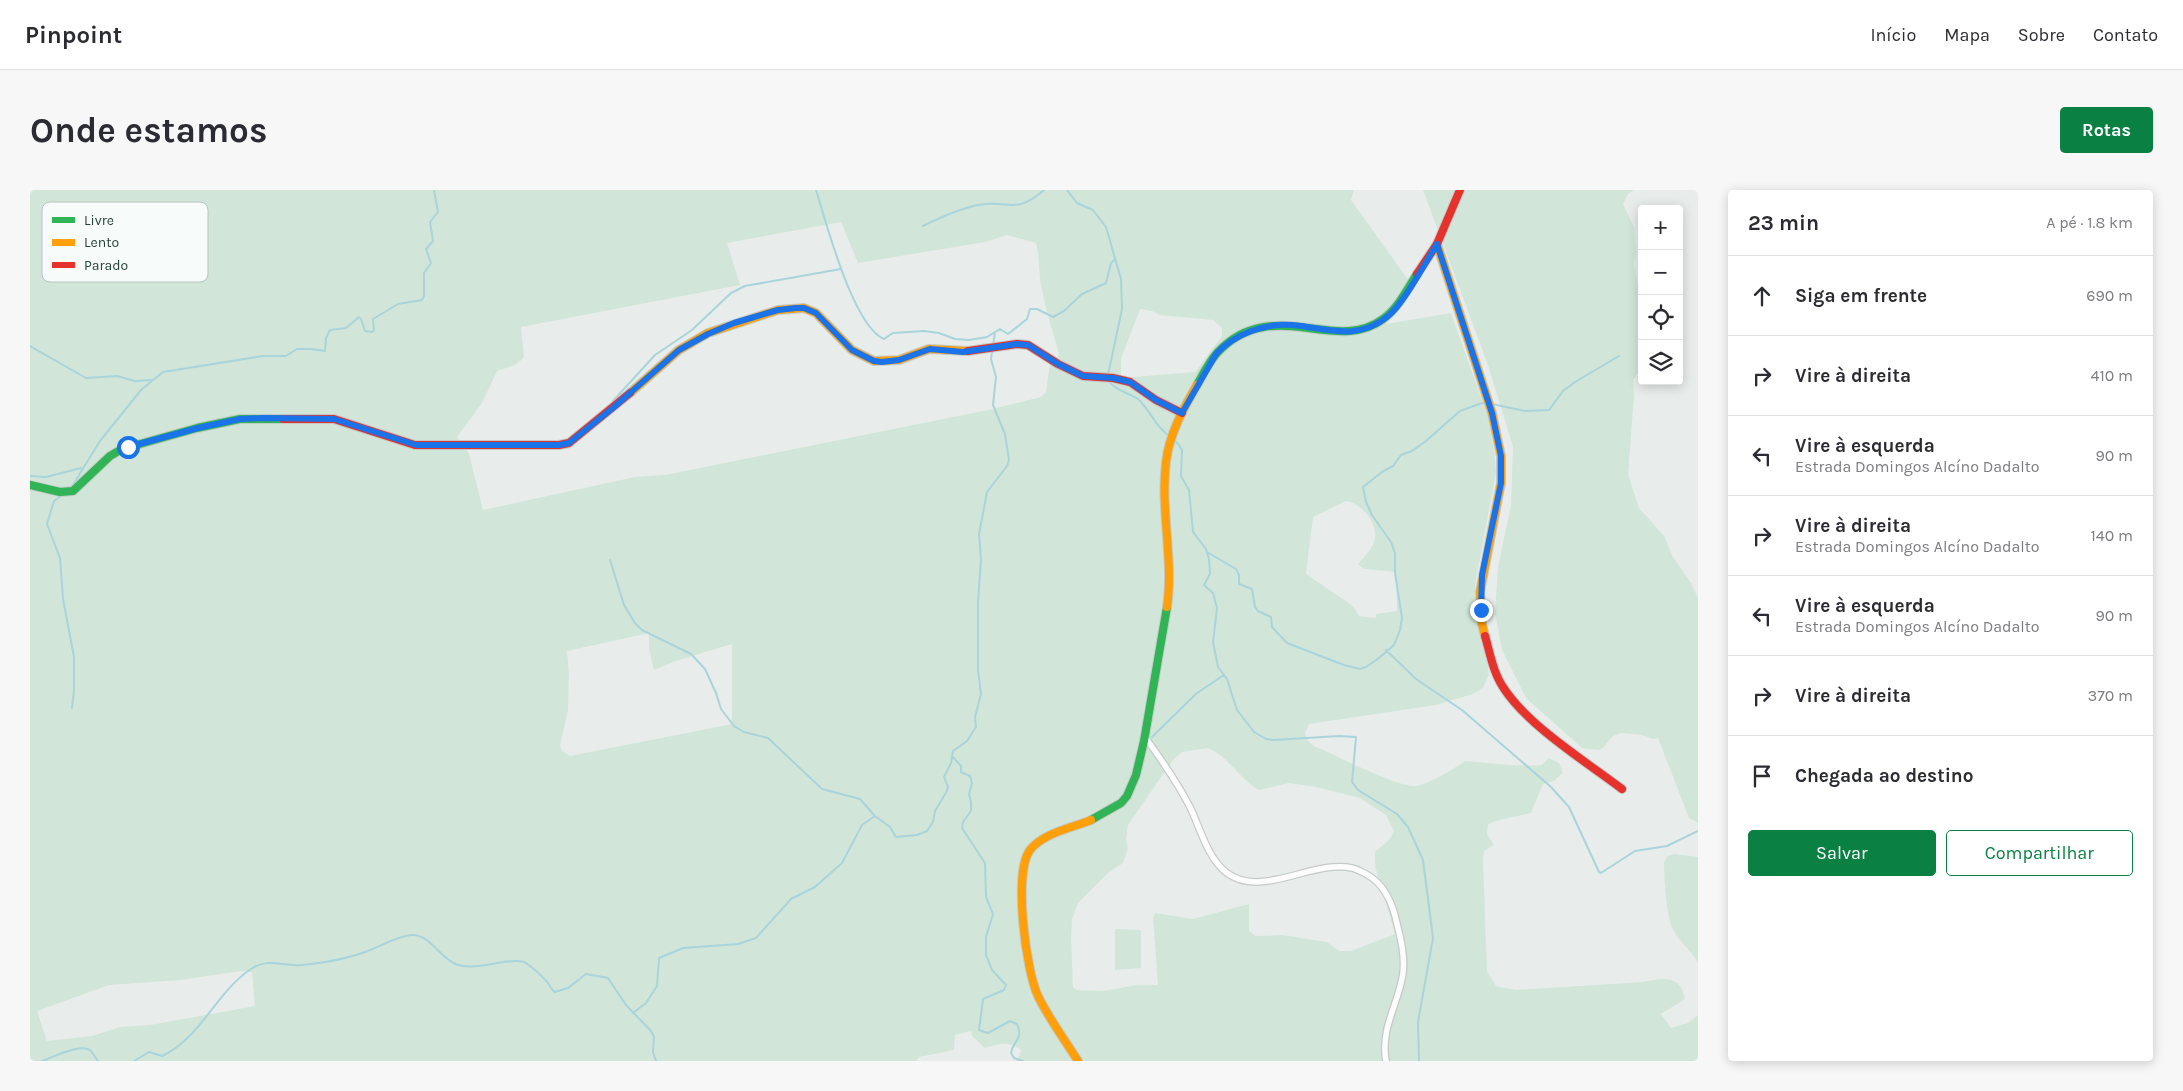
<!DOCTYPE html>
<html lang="pt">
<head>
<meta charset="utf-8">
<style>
  body { margin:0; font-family:Karla,sans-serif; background:#f7f7f7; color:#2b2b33 }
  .controls { position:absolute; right:15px; top:15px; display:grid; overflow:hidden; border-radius:5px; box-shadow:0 2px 12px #0003 }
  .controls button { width:45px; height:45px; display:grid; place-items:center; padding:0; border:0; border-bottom:1px solid #e1e1e2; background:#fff; color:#2b2b33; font:25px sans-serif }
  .stop { position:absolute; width:15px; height:15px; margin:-11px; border:4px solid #1a73e8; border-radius:50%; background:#fff }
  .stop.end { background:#1a73e8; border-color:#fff; box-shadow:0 1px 5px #0008 }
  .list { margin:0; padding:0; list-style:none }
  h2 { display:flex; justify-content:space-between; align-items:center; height:65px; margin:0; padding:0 20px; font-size:21px }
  h2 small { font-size:16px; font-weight:400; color:#7c7c81 }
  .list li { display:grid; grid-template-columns:32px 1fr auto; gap:15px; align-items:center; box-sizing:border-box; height:80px; padding:0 20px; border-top:1px solid #e1e1e2 }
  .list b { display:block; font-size:19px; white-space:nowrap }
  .list p { margin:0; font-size:16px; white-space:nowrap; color:#7c7c81 }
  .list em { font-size:16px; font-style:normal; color:#7c7c81 }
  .actions { display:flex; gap:10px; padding:15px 20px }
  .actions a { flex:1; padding:11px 0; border:1px solid #0b8043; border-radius:5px; text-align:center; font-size:18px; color:#0b8043 }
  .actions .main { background:#0b8043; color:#fff }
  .icon { flex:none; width:28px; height:28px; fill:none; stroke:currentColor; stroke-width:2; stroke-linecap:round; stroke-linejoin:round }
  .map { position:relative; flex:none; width:1668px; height:871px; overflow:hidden; border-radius:5px }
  header { display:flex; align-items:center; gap:30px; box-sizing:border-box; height:70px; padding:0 25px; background:#fff; border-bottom:1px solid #e1e1e2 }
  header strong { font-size:24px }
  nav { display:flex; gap:28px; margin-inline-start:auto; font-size:18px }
  .intro { display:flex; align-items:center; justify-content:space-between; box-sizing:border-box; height:120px; padding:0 30px }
  h1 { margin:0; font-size:35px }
  .button { padding:12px 22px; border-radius:5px; background:#0b8043; color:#fff; font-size:18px; font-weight:700 }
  main { display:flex; gap:30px; padding:0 30px }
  aside { flex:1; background:#fff; border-radius:5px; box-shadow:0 2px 12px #0003 }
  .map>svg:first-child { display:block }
  .green { fill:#d1e6d8; fill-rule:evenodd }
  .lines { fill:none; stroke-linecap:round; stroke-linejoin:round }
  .stream { stroke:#a9d4db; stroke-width:2 }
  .street-casing { stroke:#c5cac8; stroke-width:8 }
  .fast-casing { stroke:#c3cbc8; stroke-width:10 }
  .slow-casing { stroke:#c3cbc8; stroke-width:10 }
  .jam-casing { stroke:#c3cbc8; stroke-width:10 }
  .street { stroke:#fcfcfc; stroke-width:5.5 }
  .fast { stroke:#30b455; stroke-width:8 }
  .slow { stroke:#ff9f0a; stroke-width:8 }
  .jam { stroke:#e5322d; stroke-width:8 }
  .route { stroke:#1a73e8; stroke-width:6 }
  .key { fill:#f7fbf9; stroke:#b8c4c0; stroke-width:1 }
  .key-label { font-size:14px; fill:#24423a }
</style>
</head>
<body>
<header>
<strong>Pinpoint</strong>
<nav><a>Início</a><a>Mapa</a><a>Sobre</a><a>Contato</a></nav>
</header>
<div class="intro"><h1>Onde estamos</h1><a class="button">Rotas</a></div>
<main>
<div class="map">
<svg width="1668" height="871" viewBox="0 0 1668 871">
  <rect width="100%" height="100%" fill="#e8edeb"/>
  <!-- green -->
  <path class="green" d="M0,0H1324L1321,10L1379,91L1357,130L1356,134L1421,123L1458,227L1465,268L1466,283L1445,395V406L1459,484L1453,498L1443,504L1406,515L1279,534L1275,543L1278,551L1284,556C1304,564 1368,598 1386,596C1399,594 1424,579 1435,571C1461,573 1486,577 1512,575L1519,568L1529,573L1533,583L1524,591L1513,594L1501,623C1486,627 1472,628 1458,634L1457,644L1464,655L1454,661L1453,669L1457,781L1466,796L1486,800L1613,792C1633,788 1650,784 1655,809L1631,824L1641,838L1658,833L1668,825V871H985L988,869L991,860C980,850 968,854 955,858L942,846L941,841L925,845L924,860L889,867L886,871H0ZM811,32L828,73L955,52L977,45L1006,53C1010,68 1008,83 1012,99C1016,121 1023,142 1029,164L1026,172L1020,174L1016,202L1011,207L958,220L635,285L605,287L453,320L439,264L427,247L452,213L467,181L485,175L494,168L491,137L710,95L697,53ZM1110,119L1122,121L1130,125L1183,130L1192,138V146L1165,182L1091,188V169ZM1316,311C1332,313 1350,335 1344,352C1342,359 1333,368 1328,374L1334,379L1366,382L1367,421L1346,424V428L1329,426L1323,416L1276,384L1283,327ZM619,443V459L624,480L646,471L702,454V534L540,566L532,561L530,555L538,521L539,486L537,461ZM1178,558C1199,567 1209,589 1229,600L1259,593L1286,597L1330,608L1356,625L1364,641L1359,650L1345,662V676L1365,744L1321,761H1309L1297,752L1252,745L1226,746L1219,741V714L1163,729L1125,723L1123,728L1128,795H1107L1073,801L1047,800L1043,797L1041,748L1042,729L1048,713L1078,683L1093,673L1098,659L1096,649L1098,635L1143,570L1152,562ZM211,781L222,782L225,816L120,835L90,837L62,846L17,851L7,821L79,795L151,790Z
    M1393,0H1604L1598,4L1593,14L1604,37L1606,62L1604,74L1612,119V178L1603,190L1604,205L1598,285L1609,318L1634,346L1643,367L1661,393L1668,408V633L1659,628L1628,548L1623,549L1612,545L1592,543L1583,546L1573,558L1569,560L1552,558L1496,508L1472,460L1465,423L1468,377L1481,315L1483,257L1458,175Z
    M1644,664L1668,667V773C1661,759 1646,750 1641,735C1636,718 1634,690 1634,672L1637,666Z
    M1085,739L1111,740V778L1085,780Z"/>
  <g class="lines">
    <!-- stream -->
    <path class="stream" d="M786,0C796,32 823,136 854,149L863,143L894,141L909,143L925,149L939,150L957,147L970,139L978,144L997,129L1000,119H1007L1023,127L1034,121L1052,104L1076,93L1081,73L1085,69
      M1037,0L1047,13L1063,20L1076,37L1091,89L1092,119L1078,185
      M893,36C911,27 928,19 948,15C980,9 984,26 1014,0
      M0,156L56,188L87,186L105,191L121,190
      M963,156L965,142
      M1078,189C1082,199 1099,203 1108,209C1120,220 1125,236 1139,246
      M583,211L625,165L662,140L701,103L715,96L811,79
      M1462,214L1495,221L1519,220L1533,201L1545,192L1589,166
      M1143,249L1149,255L1152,260L1151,286L1159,300L1163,342L1176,359L1179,369L1180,384L1174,395L1183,403L1187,418L1183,452L1188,477L1197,489L1207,520L1224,542L1236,549L1244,550L1309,546L1326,547L1322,592L1328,600L1367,624L1378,637L1393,670L1403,748L1388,832L1389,871
      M0,286L16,287L51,278
      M41,298L70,251L111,200L133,182L233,166H256L267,159H281L295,161L296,148L300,140L316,138L329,127L331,129L335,141L342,142L344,140L343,129L368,114L392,110L394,106V83L401,73L396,59L403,51L400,32L408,22L404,0
      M31,306L24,311L17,334L30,368L33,409L44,467V499L42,518
      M1177,362L1206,379L1209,385V394L1222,399L1225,417L1228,421L1241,427L1242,437L1257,453L1314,475L1330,479L1336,477L1349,468L1364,455L1370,440L1372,428L1365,383V363L1361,352L1342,325L1336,312L1333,297L1352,282L1363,276L1371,265L1382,261L1396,251L1430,221L1452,213H1457
      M580,370L594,415L605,433L612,440L661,464L675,479L686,503L691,519L704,536L714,542L738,548L792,599L830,609L845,626L860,637L866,647L887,645L897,641L903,632L905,621L917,601L918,597L914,587L921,573L923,561L937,551L946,537L945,527L951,504L948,480V412L951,369L949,344L957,302L977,276L979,270L975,244L963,215L966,187L961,169L962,161
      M1356,460L1386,489L1432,520L1521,597L1539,617L1569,682L1571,683L1605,661L1637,656L1668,641
      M1122,547L1167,503L1194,485
      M922,566L931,576V582L940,586L942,593L939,604L941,612V621L933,632L932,638L955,673L956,707L963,724L956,747V765L962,780L976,795L974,800L953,809L949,840L958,843L980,831L987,834C994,849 983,851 981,863L984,868L993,871
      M603,823L616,813L627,796L629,768L653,758L708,754L726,748L761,709L785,697L812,673L832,635L845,626
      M12,871C22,868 52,852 61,861C64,864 65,868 68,871
      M104,871L119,862L132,866C171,848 186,802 221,779C238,767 253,777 272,775C292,773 316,769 335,762C350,757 366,746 382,745C400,744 411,770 428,775C447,781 482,766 496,773C503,778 513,787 518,793C521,797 521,800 525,802L538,798L556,784L578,788L596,815L621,841L624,847L623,862L626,871"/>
    <defs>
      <path id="street" d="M1115,547C1131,569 1147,592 1160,617C1170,638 1178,669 1197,683C1231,709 1284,669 1322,678C1327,679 1332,682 1336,684C1355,694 1363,714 1367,734C1371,750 1375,766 1373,783C1369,813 1350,838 1356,871"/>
      <path id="fast" d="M1167,195C1173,184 1179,172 1187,163C1241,104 1305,165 1353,129C1368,118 1377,100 1387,84
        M0,295L30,302L43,301L80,266L92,259L167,238L210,229H253
        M1061,630L1091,613L1097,606L1106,585L1114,551L1137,417"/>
      <path id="slow" d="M1407,54L1462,223L1471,266V293L1450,402L1452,434L1455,446
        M600,203L649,160L678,143L748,120L774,118L786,123L822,160L844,171L869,170L899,159L938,161
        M1137,417C1144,369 1130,321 1136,272C1139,245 1153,219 1167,195
        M1048,871C1035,850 1019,829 1008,806C996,781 983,683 1000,660C1013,643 1042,638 1061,630"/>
      <path id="jam" d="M1387,84L1407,54L1430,0
        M938,161L987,154L998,155L1028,174L1053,186L1083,188L1100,192L1126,210L1152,223
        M253,229H304L385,255H529L539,253L600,203
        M1455,446C1460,463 1463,482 1473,497C1497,535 1555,571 1592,599"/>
    </defs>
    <!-- street casing -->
    <use href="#street" class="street-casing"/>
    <!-- fast casing -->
    <use href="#fast" class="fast-casing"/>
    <!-- slow casing -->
    <use href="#slow" class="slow-casing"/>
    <!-- jam casing -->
    <use href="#jam" class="jam-casing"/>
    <!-- street -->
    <use href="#street" class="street"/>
    <!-- fast -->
    <use href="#fast" class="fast"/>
    <!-- slow -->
    <use href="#slow" class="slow"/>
    <!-- jam -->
    <use href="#jam" class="jam"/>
  </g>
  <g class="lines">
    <!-- route -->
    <path class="route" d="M98,257L168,238L210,229L234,228L304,229L386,255H529L539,253L584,217L649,160L678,144L704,133L748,120L766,118H774L786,123L822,160L844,171L852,172L869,170L900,159L933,162L987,154L998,155L1028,174L1053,186L1083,188L1100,192L1126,210L1152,223L1186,164C1204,144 1235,133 1262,135C1296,138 1327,152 1358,126C1374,113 1395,73 1407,54L1462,223L1471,266V293L1452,385L1451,420"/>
  </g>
  <!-- legend -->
  <rect x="12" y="12" width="166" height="80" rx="8" class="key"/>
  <rect x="22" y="27" width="23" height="6" fill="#30b455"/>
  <rect x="22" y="49" width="23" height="7" fill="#ff9f0a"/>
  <rect x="22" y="72" width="23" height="6" fill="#e5322d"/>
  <g class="key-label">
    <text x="54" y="35">Livre</text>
    <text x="54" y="57">Lento</text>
    <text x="54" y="80">Parado</text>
  </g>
</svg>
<div class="controls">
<button>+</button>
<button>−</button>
<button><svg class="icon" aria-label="locate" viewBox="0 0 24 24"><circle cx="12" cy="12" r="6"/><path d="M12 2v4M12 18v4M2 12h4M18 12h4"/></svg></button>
<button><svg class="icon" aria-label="layers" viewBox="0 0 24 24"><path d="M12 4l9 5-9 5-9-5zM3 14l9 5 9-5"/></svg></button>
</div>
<div class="stop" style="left:98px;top:257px"></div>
<div class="stop end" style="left:1451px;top:420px"></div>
</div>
<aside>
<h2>23 min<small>A pé · 1.8 km</small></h2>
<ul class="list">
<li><svg class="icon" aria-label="ahead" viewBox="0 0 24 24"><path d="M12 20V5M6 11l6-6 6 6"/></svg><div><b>Siga em frente</b></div><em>690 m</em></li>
<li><svg class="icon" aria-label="right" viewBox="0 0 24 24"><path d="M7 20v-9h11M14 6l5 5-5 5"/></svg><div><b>Vire à direita</b></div><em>410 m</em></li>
<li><svg class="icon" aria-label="left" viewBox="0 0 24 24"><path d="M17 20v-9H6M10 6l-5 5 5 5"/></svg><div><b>Vire à esquerda</b><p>Estrada Domingos Alcíno Dadalto</p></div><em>90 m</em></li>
<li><svg class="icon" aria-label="right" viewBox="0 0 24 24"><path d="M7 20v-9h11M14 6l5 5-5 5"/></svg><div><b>Vire à direita</b><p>Estrada Domingos Alcíno Dadalto</p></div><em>140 m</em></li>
<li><svg class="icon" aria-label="left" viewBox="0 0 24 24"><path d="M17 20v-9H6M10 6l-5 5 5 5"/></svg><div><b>Vire à esquerda</b><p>Estrada Domingos Alcíno Dadalto</p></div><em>90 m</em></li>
<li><svg class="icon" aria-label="right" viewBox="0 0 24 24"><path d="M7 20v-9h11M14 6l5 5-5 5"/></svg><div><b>Vire à direita</b></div><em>370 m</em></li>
<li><svg class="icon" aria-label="arrive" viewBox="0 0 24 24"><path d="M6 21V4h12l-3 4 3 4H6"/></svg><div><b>Chegada ao destino</b></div></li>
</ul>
<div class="actions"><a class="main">Salvar</a><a>Compartilhar</a></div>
</aside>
</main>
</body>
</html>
